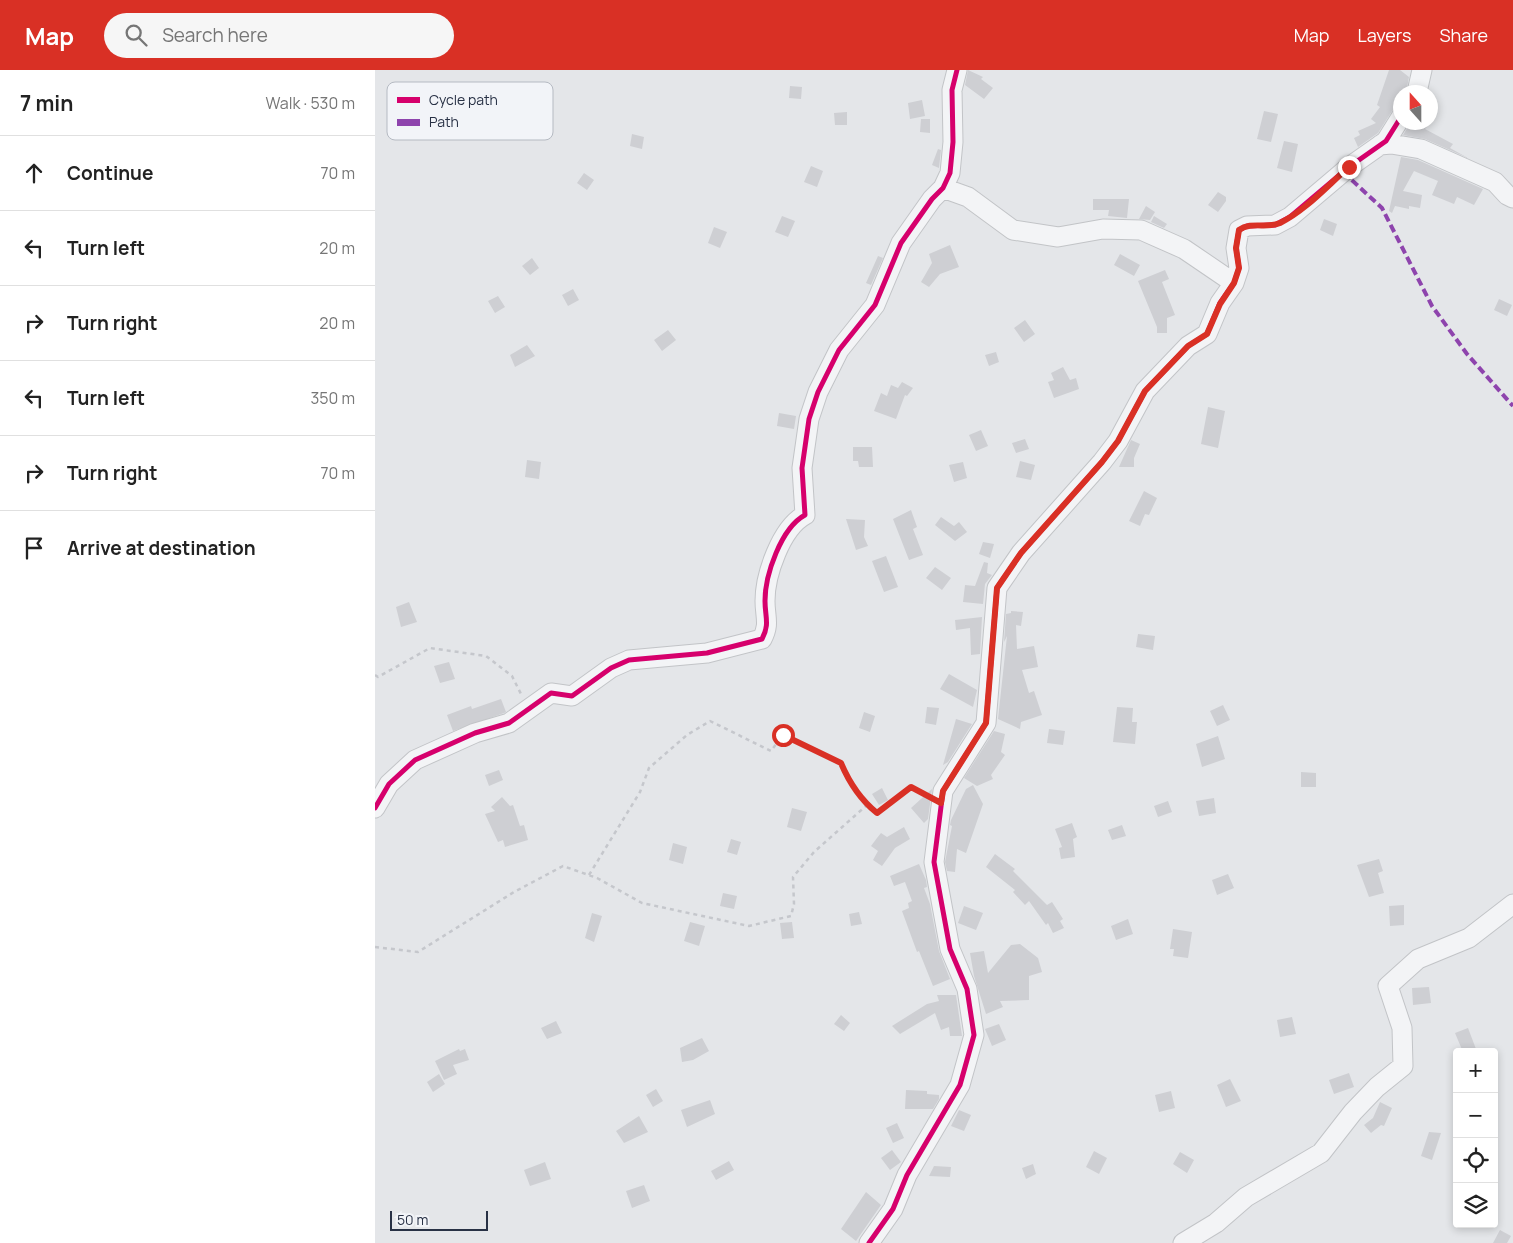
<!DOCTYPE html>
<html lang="en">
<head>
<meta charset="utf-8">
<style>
  body { margin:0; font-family:Manrope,sans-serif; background:#f6f6f6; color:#222 }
  .controls { position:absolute; right:15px; bottom:15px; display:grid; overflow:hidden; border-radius:5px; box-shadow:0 2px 8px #0003 }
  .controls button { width:45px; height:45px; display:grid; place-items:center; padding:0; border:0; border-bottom:1px solid #e0e0e0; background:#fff; color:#222; font:25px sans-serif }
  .compass { position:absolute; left:1018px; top:15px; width:45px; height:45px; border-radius:50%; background:#fff; box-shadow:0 2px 8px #0003; rotate:339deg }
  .scale { position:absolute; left:15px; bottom:12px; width:98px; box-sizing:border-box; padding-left:5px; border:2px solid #283145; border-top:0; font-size:14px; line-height:18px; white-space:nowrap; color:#283145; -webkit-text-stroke:4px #f2f4f8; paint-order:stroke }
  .stop { position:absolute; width:15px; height:15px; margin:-11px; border:4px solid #d93025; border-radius:50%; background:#fff }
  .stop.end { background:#d93025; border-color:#fff; box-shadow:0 1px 5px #0008 }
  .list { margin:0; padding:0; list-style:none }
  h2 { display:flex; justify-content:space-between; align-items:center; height:65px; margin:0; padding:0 20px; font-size:21px }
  h2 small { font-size:16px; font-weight:400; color:#767676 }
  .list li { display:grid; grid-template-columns:32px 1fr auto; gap:15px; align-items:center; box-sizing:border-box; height:75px; padding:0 20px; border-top:1px solid #e0e0e0 }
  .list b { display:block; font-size:19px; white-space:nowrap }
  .list em { font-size:16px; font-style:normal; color:#767676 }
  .icon { flex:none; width:28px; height:28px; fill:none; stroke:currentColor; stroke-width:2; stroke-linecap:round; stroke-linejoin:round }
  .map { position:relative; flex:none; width:1138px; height:1173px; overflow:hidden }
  header { display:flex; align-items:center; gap:30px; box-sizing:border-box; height:70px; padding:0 25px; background:#d93025; color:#fff }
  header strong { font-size:24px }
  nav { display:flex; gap:28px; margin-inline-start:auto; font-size:18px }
  .search { width:350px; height:45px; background:#f6f6f6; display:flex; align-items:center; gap:12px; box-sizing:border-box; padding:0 18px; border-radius:28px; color:#767676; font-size:19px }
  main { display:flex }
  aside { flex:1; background:#fff }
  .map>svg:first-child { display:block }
  .building { fill:#cecfd3 }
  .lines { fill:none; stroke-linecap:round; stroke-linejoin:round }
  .minor-casing { stroke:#c2c4c7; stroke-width:21 }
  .path { stroke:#c5c7cc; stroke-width:2.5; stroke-dasharray:4 4; stroke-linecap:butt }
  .minor { stroke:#f3f4f6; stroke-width:19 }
  .quiet { stroke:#8e44ad; stroke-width:4; stroke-dasharray:8 4; stroke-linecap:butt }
  .cycleway-casing { stroke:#f2f4f8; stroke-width:8 }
  .cycleway { stroke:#d6006c; stroke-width:5 }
  .route { stroke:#d93025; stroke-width:6 }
  .key { fill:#f2f4f8; stroke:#b5bac2; stroke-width:1 }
  .key-label { font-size:14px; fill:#283145 }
</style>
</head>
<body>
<header>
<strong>Map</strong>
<div class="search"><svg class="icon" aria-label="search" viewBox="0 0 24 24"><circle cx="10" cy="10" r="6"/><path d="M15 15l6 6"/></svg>Search here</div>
<nav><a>Map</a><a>Layers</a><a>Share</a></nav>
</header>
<main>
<aside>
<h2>7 min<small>Walk · 530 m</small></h2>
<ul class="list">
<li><svg class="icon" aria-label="ahead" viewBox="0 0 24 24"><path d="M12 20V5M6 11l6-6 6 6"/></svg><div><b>Continue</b></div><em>70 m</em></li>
<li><svg class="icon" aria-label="left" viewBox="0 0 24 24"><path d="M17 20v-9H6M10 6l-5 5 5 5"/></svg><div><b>Turn left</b></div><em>20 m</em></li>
<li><svg class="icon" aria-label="right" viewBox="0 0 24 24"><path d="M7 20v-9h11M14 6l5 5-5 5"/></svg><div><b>Turn right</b></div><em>20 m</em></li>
<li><svg class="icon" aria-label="left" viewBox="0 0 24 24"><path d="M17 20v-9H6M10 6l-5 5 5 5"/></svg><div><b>Turn left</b></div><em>350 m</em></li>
<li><svg class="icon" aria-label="right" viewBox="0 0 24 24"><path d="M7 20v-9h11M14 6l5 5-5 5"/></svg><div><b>Turn right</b></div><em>70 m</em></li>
<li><svg class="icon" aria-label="arrive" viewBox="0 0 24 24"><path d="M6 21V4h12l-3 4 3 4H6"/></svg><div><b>Arrive at destination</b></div></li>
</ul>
</aside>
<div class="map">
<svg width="1138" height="1173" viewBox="0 0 1138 1173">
  <rect width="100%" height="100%" fill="#e4e6e9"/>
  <!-- building -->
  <path class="building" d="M593,0L608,7L606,9L618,18L609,29L590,15Z
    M1014,0H1025L1034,7L1031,22H1026V36L1017,41L1003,63L983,77L979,68L985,65L983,61L1001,53L996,49L1005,37L1002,35Z
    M415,16L427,17L426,29L414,28Z
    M547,30L550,46L535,49L533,33Z
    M889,41L903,44L896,72L882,69Z
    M472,42V55H460L459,43Z
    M546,49H555V63L545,62Z
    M1036,52H1056L1050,59L1078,74L1075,78L1093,88L1050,69L1028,65Z
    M257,64L269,67L267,79L255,76Z
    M909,71L923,74L917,102L902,98Z
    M563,79L566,80L564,98L557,95Z
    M1026,87L1043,90L1108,119L1099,135L1082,127L1079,134L1057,125L1063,111L1039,101L1028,121L1047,125L1045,138L1034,136V139L1020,136L1017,143L1014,141Z
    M436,96L448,101L442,117L429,112Z
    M209,103L219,110L212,120L202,113Z
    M843,122L851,127V131L843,142L833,135Z
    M718,129H754L752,148L733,146L734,140H718Z
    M771,136L780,142L775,150L764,149Z
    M407,146L420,151L413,167L400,162Z
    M779,146L792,154L789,158L776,152Z
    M949,149L962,154L958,166L945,160Z
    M339,157L352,162L345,178L333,173Z
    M575,175L584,197L565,204L554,217L546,212L557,193L554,184Z
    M745,184L765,195L759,206L739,195Z
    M503,186L508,188L496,215L491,213Z
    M157,188L164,198L155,205L147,196Z
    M790,200L794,209L787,212L800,245L792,248V263H782V257L763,211Z
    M198,219L204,230L193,236L187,225Z
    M123,226L130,237L120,243L113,231Z
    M1124,229L1137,235L1132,246L1119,240Z
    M650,250L660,264L649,272L639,258Z
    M293,260L301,270L287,281L279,270Z
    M152,275L160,286L140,297L135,285Z
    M621,282L624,292L614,296L610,285Z
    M688,297L695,310L701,308L704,319L679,328L673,312L679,310L676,303Z
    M527,312L538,318L532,326L530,325L521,349L499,341L506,323L512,326L516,315L523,318Z
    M833,337L850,341L843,378L826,374Z
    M404,343L421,346L419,359L402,356Z
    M606,360L613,376L601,381L594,365Z
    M650,369L654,379L641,383L637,373Z
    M756,370L765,374L759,388V397H744Z
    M478,377H497L498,397H484L483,391H478Z
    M152,390L166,392L164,409L150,407Z
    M645,391L660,395L656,410L641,407Z
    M588,392L592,408L579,412L574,395Z
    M769,421L782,428L774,445L770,444L765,456L754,451Z
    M536,440L542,457L538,459L548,485L534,490L518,449Z
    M566,447L579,456L584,452L592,462L580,471L560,455Z
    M471,449L490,450L489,467L493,476L481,480Z
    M608,472L619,474L615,488L604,484Z
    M511,486L523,517L509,522L497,491Z
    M609,492L613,493L612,503L617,505L610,514L608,534L588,532L590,515L600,516Z
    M560,497L576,508L567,520L551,508Z
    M34,532L42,552L26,557L21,537Z
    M636,541L648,542L646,556L641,555L642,579L659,576L663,597L647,600L654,623L659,621L667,645L646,652L645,659L623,649L632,566L629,572L631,544L636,543Z
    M607,547L605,584L596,585L595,558L581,560L580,550Z
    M763,564L780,566L778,580L761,577Z
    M74,592L80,609L65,613L59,596Z
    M574,604L602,620L598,637L565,619Z
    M126,629L131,642L129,643L78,661L72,645L96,636L97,639Z
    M848,635L855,650L842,656L835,641Z
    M552,637L564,638L561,655L550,653Z
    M742,637L758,638L757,652H762L760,674L738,672Z
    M489,642L500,646L495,662L484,658Z
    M581,649L597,654L573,692L568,695Z
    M674,659L690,661L688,675L672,673Z
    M619,661L630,664L626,682L630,685L616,705L618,709L602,716L589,708Z
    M843,666L850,689L827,697L821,674Z
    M124,700L128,710L114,716L110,705Z
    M926,702L941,703V717H926Z
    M598,715L608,734L591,783L582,779L580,802L572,801L570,792L577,756L575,755L576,750L591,719Z
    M507,718L513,730L504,735L497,724Z
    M557,719L553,749L549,753L536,738Z
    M127,727L135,736L138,735L145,756L149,755L153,770L130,777L128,770L123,772L110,744L120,741L116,737Z
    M839,728L841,743L824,746L821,731Z
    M793,731L797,742L783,747L779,736Z
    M417,738L432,742L426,761L412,757Z
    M697,753L702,767L698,769L700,787L686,789L684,778L687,777L680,759Z
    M747,755L751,766L737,770L733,760Z
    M529,757L535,769L520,778L507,796L498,790L503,781L496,776L502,768L506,763L512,767Z
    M356,769L366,772L362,785L352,782Z
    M298,773L312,777L308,794L294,790Z
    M620,784L640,799L638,801L672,835L677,832L688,849L685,851L689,858L678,863L673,853L671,855L654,831L650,835L638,822L640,820L611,797Z
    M1004,789L1008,801L1003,803L1009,823L994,827L982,795Z
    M544,794L551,810L552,817L549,818L555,834L564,881L575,909L558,916L544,881L542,882L527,841L534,838L533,833L537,831L530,812L519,816L515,806Z
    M853,804L859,818L842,825L837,810Z
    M348,823L362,826L359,839L345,836Z
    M1029,835V855L1015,856L1014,836Z
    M589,836L608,843L601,860L583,853Z
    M484,842L487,854L476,856L474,844Z
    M217,843L227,846L219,872L210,868Z
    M753,849L758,864L741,870L736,856Z
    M315,852L330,856L324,876L309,871Z
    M417,852L419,868L407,869L405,853Z
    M798,859L817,862L813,888L798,886L799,879H795Z
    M645,874L663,888L667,902L654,906V930L625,931L628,937L611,944L599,906L595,883L609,881L613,903L636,875Z
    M1054,917L1056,933L1038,935L1037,918Z
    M562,925H581L587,966H575L574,957L566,960L560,943L525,964L517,956L552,934L564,931Z
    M466,945L475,953L469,961L459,954Z
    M917,947L921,964L905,967L902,950Z
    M181,951L187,963L172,969L166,958Z
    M624,954L631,970L617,976L610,959Z
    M1093,958L1101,979L1088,982L1080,963Z
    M327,968L334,981L318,990L307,992L305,978Z
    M84,979L85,981L90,979L94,990L78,995L82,1004L69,1010L60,991Z
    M974,1003L979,1017L959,1024L954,1010Z
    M64,1004L70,1014L58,1022L52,1012Z
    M855,1009L866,1031L851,1037L842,1015Z
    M281,1019L288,1031L278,1037L271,1025Z
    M531,1020L552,1021V1024L564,1025V1029L558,1039H530Z
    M796,1021L800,1038L784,1042L780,1025Z
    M335,1030L340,1044L312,1057L306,1040Z
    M1005,1032L1017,1038L1009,1056L1006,1055L996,1063L989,1055L998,1048Z
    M584,1040L596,1045L589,1061L576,1056Z
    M264,1046L273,1062L249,1073L241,1061Z
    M522,1053L529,1068L518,1073L511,1058Z
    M1054,1062L1066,1063L1057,1090L1046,1086Z
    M517,1080L526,1092L515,1100L506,1088Z
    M719,1081L732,1088L724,1104L711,1097Z
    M805,1082L819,1090L812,1103L798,1094Z
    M354,1091L359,1100L341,1110L336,1101Z
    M170,1092L176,1109L155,1116L149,1100Z
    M658,1094L661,1104L651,1109L647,1098Z
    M559,1096L576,1097L575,1107L554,1106Z
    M269,1115L275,1131L257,1138L251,1121Z
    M491,1122L506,1135L481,1171L466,1159Z
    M1125,1160L1136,1166L1132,1173H1118Z"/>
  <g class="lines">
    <defs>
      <path id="minor" d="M1042,22L1047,0
        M1005,75L1016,74L1046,79L1120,112L1132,125L1138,128
        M568,118L593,127L638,160L683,167L728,159L766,160L809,179L859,213
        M0,738L14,714L40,690L100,663L134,653L176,623L197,626L236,598L254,590L332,583L387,569C395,554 390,547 390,531C390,505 406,458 430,445L427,398L434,349L443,322L464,280L500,235L526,173L557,129L568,118L575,103L578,72L577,20L582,0
        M494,1173L518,1139L532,1105L585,1015L599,965L592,919L575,879L559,792L568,721L611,653L622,518L646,483L727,392L743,371L770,321L813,276L832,264L845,233L859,213L864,198L861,178L864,160L872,156L900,155L915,147L974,97L1011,71L1026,47
        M808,1173L841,1153L871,1127L946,1083L978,1042L1002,1017L1028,996L1027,958L1013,916L1043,889L1094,868L1138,834"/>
    </defs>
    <!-- minor casing -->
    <use href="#minor" class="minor-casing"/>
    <!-- path -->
    <path class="path" d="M0,605L3,607L55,578L111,586L137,606L147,626
      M214,805L265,722L274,698L312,665L335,651L396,681L408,665L465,693L471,707L492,735
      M0,877L43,882L139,822L188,796L222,808L267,833L374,856L416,846L419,834L418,807L439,782L492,735L502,743L536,717L552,725"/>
    <!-- minor -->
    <use href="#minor" class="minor"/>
    <!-- quiet -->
    <path class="quiet" d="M968,102L1007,138L1057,236L1092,284L1138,336"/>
    <defs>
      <path id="cycleway" d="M0,738L14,714L40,690L100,663L134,653L176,623L197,626L236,598L254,590L332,583L387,569C395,554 390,547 390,531C390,505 406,458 430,445L427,398L434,349L443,322L464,280L500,235L526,173L557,129L568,118L575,103L578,72L577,20L582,0
        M494,1173L518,1139L532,1105L585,1015L599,965L592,919L575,879L559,792L568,721L611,653L622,518L646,483L727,392L743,371L770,321L813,276L832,264L845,233L859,213L864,198L861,178L864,160L872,156L900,155L915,147L974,97L1011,71L1026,47"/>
    </defs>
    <!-- cycleway casing -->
    <use href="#cycleway" class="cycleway-casing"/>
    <!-- cycleway -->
    <use href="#cycleway" class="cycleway"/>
  </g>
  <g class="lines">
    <!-- route -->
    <path class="route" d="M408,665L466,693C474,712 486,730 502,743L536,717L566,733L568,721L611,653L622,518L646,483L727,392L743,371L770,321L813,276L832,264L845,234L859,213L864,198L861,178L864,160C876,151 892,159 905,153C931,140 952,116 974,97"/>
  </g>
  <!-- legend -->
  <rect x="12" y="12" width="166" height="58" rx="8" class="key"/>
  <rect x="22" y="27" width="23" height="6" fill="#d6006c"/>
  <rect x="22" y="49" width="23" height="7" fill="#8e44ad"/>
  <g class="key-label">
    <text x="54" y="35">Cycle path</text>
    <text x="54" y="57">Path</text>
  </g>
</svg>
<div class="controls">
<button>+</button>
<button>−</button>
<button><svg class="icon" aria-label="locate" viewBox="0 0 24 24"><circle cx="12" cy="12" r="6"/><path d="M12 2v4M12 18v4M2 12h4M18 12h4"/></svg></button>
<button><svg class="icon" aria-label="layers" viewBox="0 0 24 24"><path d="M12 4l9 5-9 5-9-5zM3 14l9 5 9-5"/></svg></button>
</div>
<svg class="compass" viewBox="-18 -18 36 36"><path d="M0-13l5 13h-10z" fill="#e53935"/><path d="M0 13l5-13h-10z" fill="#767676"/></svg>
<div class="scale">50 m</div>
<div class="stop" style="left:408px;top:665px"></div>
<div class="stop end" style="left:974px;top:97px"></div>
</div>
</main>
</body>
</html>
